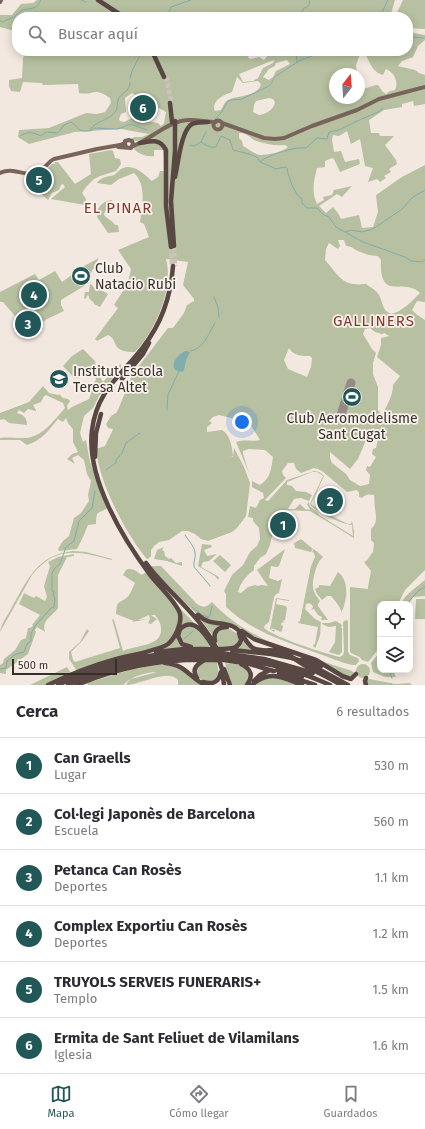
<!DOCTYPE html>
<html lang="es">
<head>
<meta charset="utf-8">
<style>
  body { margin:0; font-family:"Fira Sans",sans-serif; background:#f2f2f3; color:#2b2b33 }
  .controls { position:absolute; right:12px; bottom:12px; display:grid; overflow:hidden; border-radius:8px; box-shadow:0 2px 10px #0003 }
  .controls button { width:36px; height:36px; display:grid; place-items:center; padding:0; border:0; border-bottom:1px solid #e1e1e2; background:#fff; color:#2b2b33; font:20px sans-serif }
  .compass { position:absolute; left:329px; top:68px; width:36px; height:36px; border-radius:50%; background:#fff; box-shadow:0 2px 10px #0003; rotate:17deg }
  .scale { position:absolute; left:12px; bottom:10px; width:105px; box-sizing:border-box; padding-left:4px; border:2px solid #382e2a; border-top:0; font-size:11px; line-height:14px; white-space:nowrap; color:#382e2a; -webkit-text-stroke:3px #f9f2ec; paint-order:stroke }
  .you { position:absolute; left:242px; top:422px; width:14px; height:14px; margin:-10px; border:3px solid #fff; border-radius:50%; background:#1a73e8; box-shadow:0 0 0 6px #1a73e833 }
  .badge { display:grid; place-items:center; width:26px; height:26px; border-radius:50%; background:#225757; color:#fff; font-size:13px; font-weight:700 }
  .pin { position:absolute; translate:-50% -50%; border:2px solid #fff; box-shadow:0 1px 4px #0006 }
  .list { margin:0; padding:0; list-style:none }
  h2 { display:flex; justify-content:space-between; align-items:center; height:52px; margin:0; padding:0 16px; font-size:17px }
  h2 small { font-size:13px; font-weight:400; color:#7c7c81 }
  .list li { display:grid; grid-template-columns:26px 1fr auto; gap:12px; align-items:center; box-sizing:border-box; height:56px; padding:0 16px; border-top:1px solid #e1e1e2 }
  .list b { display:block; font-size:15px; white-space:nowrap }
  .list p { margin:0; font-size:13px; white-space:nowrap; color:#7c7c81 }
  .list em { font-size:13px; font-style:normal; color:#7c7c81 }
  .icon { flex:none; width:22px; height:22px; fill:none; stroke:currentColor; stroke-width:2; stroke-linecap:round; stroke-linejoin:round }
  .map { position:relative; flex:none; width:425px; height:685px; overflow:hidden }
  .search { position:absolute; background:#fff; box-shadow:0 2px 10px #0003; left:12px; right:12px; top:12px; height:44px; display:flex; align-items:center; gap:10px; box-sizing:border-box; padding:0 14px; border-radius:16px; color:#7c7c81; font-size:15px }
  .sheet { height:388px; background:#fff }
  nav { display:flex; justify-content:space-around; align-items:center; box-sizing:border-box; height:56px; border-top:1px solid #e1e1e2; background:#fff; font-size:11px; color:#7c7c81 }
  nav a { display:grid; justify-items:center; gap:2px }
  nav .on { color:#225757 }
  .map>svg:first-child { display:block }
  .green { fill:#b7c0a0; fill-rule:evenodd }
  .water { fill:#80adac }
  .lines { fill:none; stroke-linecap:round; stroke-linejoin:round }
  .stream { stroke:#80adac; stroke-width:1 }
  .runway { stroke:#958b84; stroke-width:9 }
  .highway-tunnel { stroke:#cdc3bb; stroke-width:4.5; stroke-dasharray:4.5 2; stroke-linecap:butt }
  .major { stroke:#79645c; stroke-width:4 }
  .highway { stroke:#584742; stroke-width:4.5 }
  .highway-bridge { stroke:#584742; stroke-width:4.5 }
  .labels { text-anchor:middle; stroke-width:3.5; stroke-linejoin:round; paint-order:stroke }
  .poi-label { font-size:14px; fill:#382e2a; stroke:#f9f2ec; text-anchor:start }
  .neighbourhood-label { font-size:15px; letter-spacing:1px; fill:#823828; stroke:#f9f2ec }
</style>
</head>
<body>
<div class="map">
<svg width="425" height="685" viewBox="0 0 425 685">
  <rect width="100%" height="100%" fill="#f2e8df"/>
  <!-- green -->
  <path class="green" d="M37,0H395L390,17H17V22H15L13,27L15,31L0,27V15H12L21,4L33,3Z
    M403,0H425V29L408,28V17H395Z
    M408,32L425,35V40L418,46L413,57L402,61L398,66L415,70L419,73L425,75V104L414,106L413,101L402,104V107L384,110L369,120L371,133H379L380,136H394L385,145L396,160L397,164L389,169L391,172L384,176L386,178L380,182L377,179L368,182L373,168L365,166L360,139L351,144L347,131L339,136L333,135L332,140L334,152L341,151L345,162L359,159L360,164L340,172L334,159L332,158L325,161V167L317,168C314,180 311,192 317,204L324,200L323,197L332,195L334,190L352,186L342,197L337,194L319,206L326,213L333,207L338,213L341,219L359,215L362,228L373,227L378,212L376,195L402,177L425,165V302L417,301L412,310L416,314L425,320V570L405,590L398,604H380V647L368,662L362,660C358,654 354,656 350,652V587L368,589V587L371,571L364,562C368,561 370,555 373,552L374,543L371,540V529C378,522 376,517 375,508C374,503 375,500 374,495C368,494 366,494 362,498L359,497V493L357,490L347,492L322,471L318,469L314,468L301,473L296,469L294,463H288L282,471L283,475L286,478L265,500L267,501L269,500L287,480L314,471L319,472L324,476L311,504L319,510L348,524H351L352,521L354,531V538L310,511L282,510L277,512L270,545L266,554L260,558L254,566V570C247,575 240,583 238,592L241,593L248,587L255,585L258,586L261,585L268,586L257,570L285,549L279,566L277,567L271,566L269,578L278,581L282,579L279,593L276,594L274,597L269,622L265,625L264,628C276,638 323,653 340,657L343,655L344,652L343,623L344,621L347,620L348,621V652L350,655L358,658L359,661L356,665H352C339,662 326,656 314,652C283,641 250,630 226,607V594L224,591L232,575L243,565L250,552L257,546L260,539L259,528L253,521V518L248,517L250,506L256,508L260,500L264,498L263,493L252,487V481L260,485C271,478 271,469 273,457L265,450L249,449L243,451V454L249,473L236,442C245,439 252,442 260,440L252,427L250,425L240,429L238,426L242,425L241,422L235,419L219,415L213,417L209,421L212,423L207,427V432L222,430C230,434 232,447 233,456L231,457H233L234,448L244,467L250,483L246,516L237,528L232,532L208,541L201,539L195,534L188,531H182L169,540L159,542L154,546L151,550V556L149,558L147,559C125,533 99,482 96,449L105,446C107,441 111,435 113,429L108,428L106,424L111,416L116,413L118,410L132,375L168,328H173L184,313L187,305L194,301V299L183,285L188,262L166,259C174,289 155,331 135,352C130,352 122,352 118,348C114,344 115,338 108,335L97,341L95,339L118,308L114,305C122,293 129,283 131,269L118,250L149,237L144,224L140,222C142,206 147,185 134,173L119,179L111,185L97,183C101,177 107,177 114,175C117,173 118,171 121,169C133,162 144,174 152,181L158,177L160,171H164L163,150H154V156C147,157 138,154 133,148L148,142L162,145L167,160L161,142L142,140L135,141L132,139L134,137H142L149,134L121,129L75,132L29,144L18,137L19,130L49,128L86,113L97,114L105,112L111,103L110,98C93,86 95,96 79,93L78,84L43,85L42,83L23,82L20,92L11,91L9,86V80L22,78L23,58L25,51H255L249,55L248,58L251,59L259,57L264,60L268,55L267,51H408ZM360,54L366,55C370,64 373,72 383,75L386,69C394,72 399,82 395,90L390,91L386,94L383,92L378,85H376L363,89L360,88L359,82V98H335V74H357L356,65ZM274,60L273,63L263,68L258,78L253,81L243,82L239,74ZM287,60L290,64L276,71L273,77L269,80L263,77L269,69L275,66L276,63ZM237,77L243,83L258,81L261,84C258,97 237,95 228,100C224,102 223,107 221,110L215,111L214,108C214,99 224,95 232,92ZM132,93L166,112L164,123L161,126L158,123L146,121L141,117L132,118L124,122L120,121L119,119L121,114L126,112L125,98ZM269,98L273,99L275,102C274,109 267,114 259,115L253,112L254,105L256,101ZM239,133C246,132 250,138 256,141C266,144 275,146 285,145L288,147C283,152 268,155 260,155C255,154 248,149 243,146L242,141L239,138ZM338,240H344L346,246C351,246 354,249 358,251C365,254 371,256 378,256L381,260C379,303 404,277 420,293C412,301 402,312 391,314C382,311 383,302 379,295C376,290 370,287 366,284C341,287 339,275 325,260L326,249L329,243L338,249L340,246ZM370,328L375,332L382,334L385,333L387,335L390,336L381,338V345L377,357L400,376L393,385C393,396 387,405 382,415L378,410V387L373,374V363L376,353L372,349L363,334L365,329ZM289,348C294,356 301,356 310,356L312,358L311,367L307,377L288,369L284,360ZM370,437L378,439L376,448L373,449L372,454L376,457L370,467L367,466L366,470L370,475L369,484L360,486L350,480L346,474L332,463L330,458V452L350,469L358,459L366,440ZM312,472H317L323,476L310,504L311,506C320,513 340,524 352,525L353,536L319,515C317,509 309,509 309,502L307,504L310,510L305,509L300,504L295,509H288L294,499L301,498L309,501L312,495L306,492L296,491L292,486L287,485V482Z
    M111,150L113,151L115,158L120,159L121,164L116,171L100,176L94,179L86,187L82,193L86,199L85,205L51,199L65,187L63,184L61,185L59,190L52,193L48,200L27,181L41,183L43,181V185L44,177L42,174L52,164H55V162H58L75,184L91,174L89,154Z
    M112,200L113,204H109V209L105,211L104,215C107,219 112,220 115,225H118L119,232L108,233L97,217L98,209L101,205L106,201Z
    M99,258L84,286L61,300V305L64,311L47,319L36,327L35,325L28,330L21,322L29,317L15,316L3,302H0V292L35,274L39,280L55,271L62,282L84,266Z
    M90,284L92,285L95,289L103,291L108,294L100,307L94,304V303L89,298V296L87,295L86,299L84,298L85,292H89Z
    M83,349L95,361L97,372L103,382L116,368L121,364V367L99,396L93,408L84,416L80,433L83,442L86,440L90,462L108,508C95,515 97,510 96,524L88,525L83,537L77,549L59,551L58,549L63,541L69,536L74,518L81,513L89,501L88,495L91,481L87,474L84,460L78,455L72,458L75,464L67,459L72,454L78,452L73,442V429L68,423L66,418L63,422L58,419C48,431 42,440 27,445L20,440H0V438C8,437 14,438 22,438C42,439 53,421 65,408L63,403L46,395L44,396L41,402L33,405L36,410V411L28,409L24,413L19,410L17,413C24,415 27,418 27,425L9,423L4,419L0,420V413L29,402L43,386L49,393L58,395L59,394L63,398L68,399L70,401L67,406L68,410L72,407L89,399L91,394L90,387L96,380L95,376L93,371H89L78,378H74L63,366L72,356Z
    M301,539L313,549L311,552L295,548L294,543Z
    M202,544L211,545L212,547L204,550L207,556L217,554L209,561L203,562L201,567L219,577L218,580L215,576L198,566Z
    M164,547L162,550L164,551L165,556L169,559L171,558L176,563L182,562V566L167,561L154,559L157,550Z
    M314,549L323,557C317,561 312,579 313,587C313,592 317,597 320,601L318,604V606L328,620H321L322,617L318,615L314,609L311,610L313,607L312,605L309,603L306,604L305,609L315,619L321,622C320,627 321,630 320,635C319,640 316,644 316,648L313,646L314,644H315L318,627L298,623L299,621H300L311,566L315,557L314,553L312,552Z
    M73,551L86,552L112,559V560C79,551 56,545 32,575L0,632C1,624 8,615 12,607C28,579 37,555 73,551Z
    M74,554V556L67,557L58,575V608C52,617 41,620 45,632L37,627L35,630L36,632L28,654L6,670V674L0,673V665L3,663L4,659L15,650L21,640L26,638L28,628H30L33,626L32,625L40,615L19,604L24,593L34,598L36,596L45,601L47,597L44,586L50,566L48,562L58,557Z
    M220,555L231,565L225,572L213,561Z
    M151,566H161L197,604C204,608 205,608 212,602C248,641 303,655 352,671L354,673L352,677L346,676L324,663L248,634L237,626L212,622L198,615L167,585Z
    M128,569C134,569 137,571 141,575L147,572C155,582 176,604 179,615C181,626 171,639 163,645L77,671L69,659V652L80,642L87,629L89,631L82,641L71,652L73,660L75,662L120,648L112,619L114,620L123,651C134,645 162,647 161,629C161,623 158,619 155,615H151L157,619L151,624L148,623L150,619L149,615L138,620L149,619L132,622L134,621L116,614C117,597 121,605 129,595C131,592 133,587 135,583L123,575L126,570Z
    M338,572C350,581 347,602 341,613C342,608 335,601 331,596H327L322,600L317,594L315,589L319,587V585L330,586Z
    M425,580V596L413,597L410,601V605V604H401C407,592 416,588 425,580Z
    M276,598L289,600V601L277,599L276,604L286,606V607L287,608L285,620L283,621L285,623L282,622L281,625L283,626L282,631L280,632L279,631L271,628L272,630H275L274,632L270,629Z
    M416,599H425V619H415Z
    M176,604L196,625L186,624L177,634L187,647L163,649V648L167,646L181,623Z
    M201,620L235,628L256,650L236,649L241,636L235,629L225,626L213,636Z
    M336,621L342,625L341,628H342V652L339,655L329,652L335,642L336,626L329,627L322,624V623H329Z
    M188,626L199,629L211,646C198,648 187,648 180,637L181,630Z
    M225,628L230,629L239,635L238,644L231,647H219L216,641L217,631Z
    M380,652V670H393L396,677H385L373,672L371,663Z
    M206,662H217L219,674L215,682C203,680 198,682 196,669L201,663Z
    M225,663C239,664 242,664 250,676L246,685H232L228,678Z
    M356 671a7 7 0 1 1 14 0a7 7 0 1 1-14 0Z
    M156,665C179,664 184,672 202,685H178V680C168,668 140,685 126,685L127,683L131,679L157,672C145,672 131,677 123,685H88L87,683L130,670Z
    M67,667L71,673L46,685H30Z
    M275,677L298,685H256L262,680Z
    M369,679L396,684L410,683L412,685H367V680Z"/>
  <!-- water -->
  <path class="water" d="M186,351L190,352L186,360L184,370L182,372L175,370C171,362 178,354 186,351Z"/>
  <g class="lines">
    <!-- stream -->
    <path class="stream" d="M81,0L86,2
      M166,17L171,7L191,0
      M301,17L303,9L308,6L310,3L309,0
      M376,17L382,12L388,0
      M0,21L2,22L14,17L22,10L34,8L38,5L41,0
      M408,37L424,38
      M296,51L297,62
      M130,79L132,71L142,51
      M215,119L221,113L228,101L231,100L242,99L269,86C273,83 272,80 276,76L299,61L324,51
      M90,130C96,120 109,121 115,112C118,109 117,104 118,100C121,92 130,92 130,83
      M20,136C29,131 32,132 41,136L46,132L58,133L64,125L71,122C79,127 77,132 88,131C94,130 90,132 94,128L118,129L130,124L147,130
      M201,142L206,132
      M190,145L194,146L201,142C205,145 210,148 216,147L221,136L230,140L233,150L249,154L257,157L260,162L272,167L275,169L285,167L287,168C288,176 295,196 302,199V203L307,208H317L324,215L329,217L336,227L345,232L351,230L362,232L373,229L402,209L413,197L425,190
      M261,161C269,155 296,146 306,148L317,138L327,139L329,132L339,130L355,122L378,112L383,108
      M345,232L363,242L405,257L411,261L422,262L425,260
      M214,297L218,307L219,317
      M190,351C203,350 209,333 215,323
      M167,410L168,395L179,371
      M106,470C109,467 112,466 116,463V460L122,453L126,443L140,433
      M185,535C188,540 195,547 195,553C196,558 193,562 194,567L207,582L210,586
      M407,604L418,591L425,587
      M192,607L202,615L209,617
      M206,618H208L210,615L212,606
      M184,639L193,631
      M0,669L6,668L7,661L16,654L24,652L27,644L31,641V634L35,626L51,608L54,607L55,599L53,594L54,592L52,591V573L55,568L60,564L66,547L74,541L79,521L92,508L95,491
      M389,670L392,678
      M391,685V684"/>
    <!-- runway -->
    <path class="runway" d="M341,415L351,383"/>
    <!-- highway-tunnel -->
    <path class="highway-tunnel" d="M166,77L172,103
      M174,246L175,266
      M171,247L172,266"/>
    <!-- major -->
    <path class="major" d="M0,2L1,0
      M213.5 125a4.5 4.5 0 1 1 9 0a4.5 4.5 0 1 1-9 0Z
      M222,123L264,138L275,139L284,138L312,126L357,110L379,99L425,87
      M133,146C150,140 163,125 181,121C193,118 204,122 216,122
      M118,147L131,148L133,144L132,141L129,140L125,141V144L126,147
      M0,173C12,167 22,175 34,174C43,173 47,162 54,159L97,149L120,145L125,143"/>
    <!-- highway -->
    <path class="highway" d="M98,0L124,17
      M152,51L164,77
      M170,103L172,122
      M140,143C151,141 160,138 166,150V206L171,247
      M175,177C178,165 181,130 192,124C197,122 203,122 208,122
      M174,246L171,201L175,151V125
      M122,379L143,354L149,343
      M95,457L96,433L101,414
      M146,563C168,593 200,615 217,649
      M198,615C210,626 219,621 232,626C243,630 244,642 253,648C262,653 273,648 283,652C291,655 298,662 306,666C318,673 330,678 341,685
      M242,631L254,639L316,660L344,677
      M215,641C213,631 218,627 227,627
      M191,647L182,644L178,636L180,629C194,616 205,634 212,645
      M221,649C229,648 238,650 241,640L239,633
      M232,650L271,654L292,658
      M156,652L184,649H212
      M221,653L264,659L313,673
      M218,657L222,669L224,685
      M223,657C260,661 296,669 330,685
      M224,660L250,664L269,670
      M301,660L321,666
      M165,663C187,665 188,677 205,685
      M241,664C251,669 254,676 247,685
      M311,665L348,685
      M224,669L230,685
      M277,670L302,677
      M279,673L315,685
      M342,676L351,679L356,674
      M197,678C191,669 197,664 205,660
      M254,681L260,675L268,671
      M203,682C213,685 219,682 221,672
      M48,685C69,675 91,666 113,660C126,656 158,651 168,644C175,638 182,624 180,614C178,604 158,585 151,576C123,539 86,478 92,430C97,390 121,376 143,347C161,324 171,295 173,266
      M58,685C107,661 160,650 214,652
      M68,685C114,664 164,654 215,656
      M77,685C121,666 168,658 216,660
      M252,685C270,669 283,678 302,685
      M366,685L365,681L366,678"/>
    <!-- highway-bridge -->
    <path class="highway-bridge" d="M175,121V125
      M212,649H220
      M214,652L221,653
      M215,656L223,657
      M292,658L304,662
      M216,660H224
      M269,670L274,671"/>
  </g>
  <!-- icons -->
  <defs>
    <symbol id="stadium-disc" viewBox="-11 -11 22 22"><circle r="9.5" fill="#225757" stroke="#f9f2ec"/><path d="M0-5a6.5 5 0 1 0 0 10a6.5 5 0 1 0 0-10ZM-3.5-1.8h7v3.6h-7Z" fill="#fff"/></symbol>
    <symbol id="school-disc" viewBox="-11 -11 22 22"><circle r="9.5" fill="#225757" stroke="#f9f2ec"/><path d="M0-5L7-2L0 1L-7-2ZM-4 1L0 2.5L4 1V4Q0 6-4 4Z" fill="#fff"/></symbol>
  </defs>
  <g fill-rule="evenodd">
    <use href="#stadium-disc" x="70" y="265" width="22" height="22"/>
    <use href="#school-disc" x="48" y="368" width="22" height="22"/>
    <use href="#stadium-disc" x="341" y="386" width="22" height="22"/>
  </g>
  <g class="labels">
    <!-- poi labels -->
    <g class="poi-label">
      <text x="95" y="273">Club<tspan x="95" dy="16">Natacio Rubi</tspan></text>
      <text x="73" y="376">Institut Escola<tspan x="73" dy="16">Teresa Altet</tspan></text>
      <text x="352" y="423" text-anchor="middle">Club Aeromodelisme<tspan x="352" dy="16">Sant Cugat</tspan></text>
    </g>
    <!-- neighbourhood labels -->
    <g class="neighbourhood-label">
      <text x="118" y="213">EL PINAR</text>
      <text x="374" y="326">GALLINERS</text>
    </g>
  </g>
</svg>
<div class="controls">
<button><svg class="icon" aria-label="locate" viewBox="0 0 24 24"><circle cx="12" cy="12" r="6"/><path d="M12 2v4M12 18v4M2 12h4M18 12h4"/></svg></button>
<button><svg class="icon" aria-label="layers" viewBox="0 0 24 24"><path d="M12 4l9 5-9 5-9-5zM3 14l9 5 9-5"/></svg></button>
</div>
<svg class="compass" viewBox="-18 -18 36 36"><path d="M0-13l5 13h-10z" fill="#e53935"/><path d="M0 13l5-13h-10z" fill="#7c7c81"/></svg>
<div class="scale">500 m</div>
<div class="you"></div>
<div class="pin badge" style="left:283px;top:525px">1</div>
<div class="pin badge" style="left:330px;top:501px">2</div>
<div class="pin badge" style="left:28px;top:324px">3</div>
<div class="pin badge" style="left:34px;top:295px">4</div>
<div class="pin badge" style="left:39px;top:180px">5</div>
<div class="pin badge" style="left:143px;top:108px">6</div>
<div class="search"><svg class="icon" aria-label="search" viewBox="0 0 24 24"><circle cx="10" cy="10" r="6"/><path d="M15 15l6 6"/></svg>Buscar aquí</div>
</div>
<section class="sheet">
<h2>Cerca<small>6 resultados</small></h2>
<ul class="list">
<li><span class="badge">1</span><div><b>Can Graells</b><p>Lugar</p></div><em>530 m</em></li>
<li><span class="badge">2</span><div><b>Col·legi Japonès de Barcelona</b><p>Escuela</p></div><em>560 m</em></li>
<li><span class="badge">3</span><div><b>Petanca Can Rosès</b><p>Deportes</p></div><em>1.1 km</em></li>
<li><span class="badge">4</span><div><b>Complex Exportiu Can Rosès</b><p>Deportes</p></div><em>1.2 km</em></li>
<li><span class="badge">5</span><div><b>TRUYOLS SERVEIS FUNERARIS+</b><p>Templo</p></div><em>1.5 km</em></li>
<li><span class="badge">6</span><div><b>Ermita de Sant Feliuet de Vilamilans</b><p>Iglesia</p></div><em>1.6 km</em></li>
</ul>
</section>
<nav>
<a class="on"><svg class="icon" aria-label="map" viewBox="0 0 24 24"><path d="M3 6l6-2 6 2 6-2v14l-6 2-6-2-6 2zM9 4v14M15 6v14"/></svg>Mapa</a>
<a><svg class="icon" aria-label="directions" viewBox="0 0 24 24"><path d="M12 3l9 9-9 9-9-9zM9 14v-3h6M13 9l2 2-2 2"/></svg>Cómo llegar</a>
<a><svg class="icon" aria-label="saved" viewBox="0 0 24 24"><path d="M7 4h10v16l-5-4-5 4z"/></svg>Guardados</a>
</nav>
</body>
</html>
